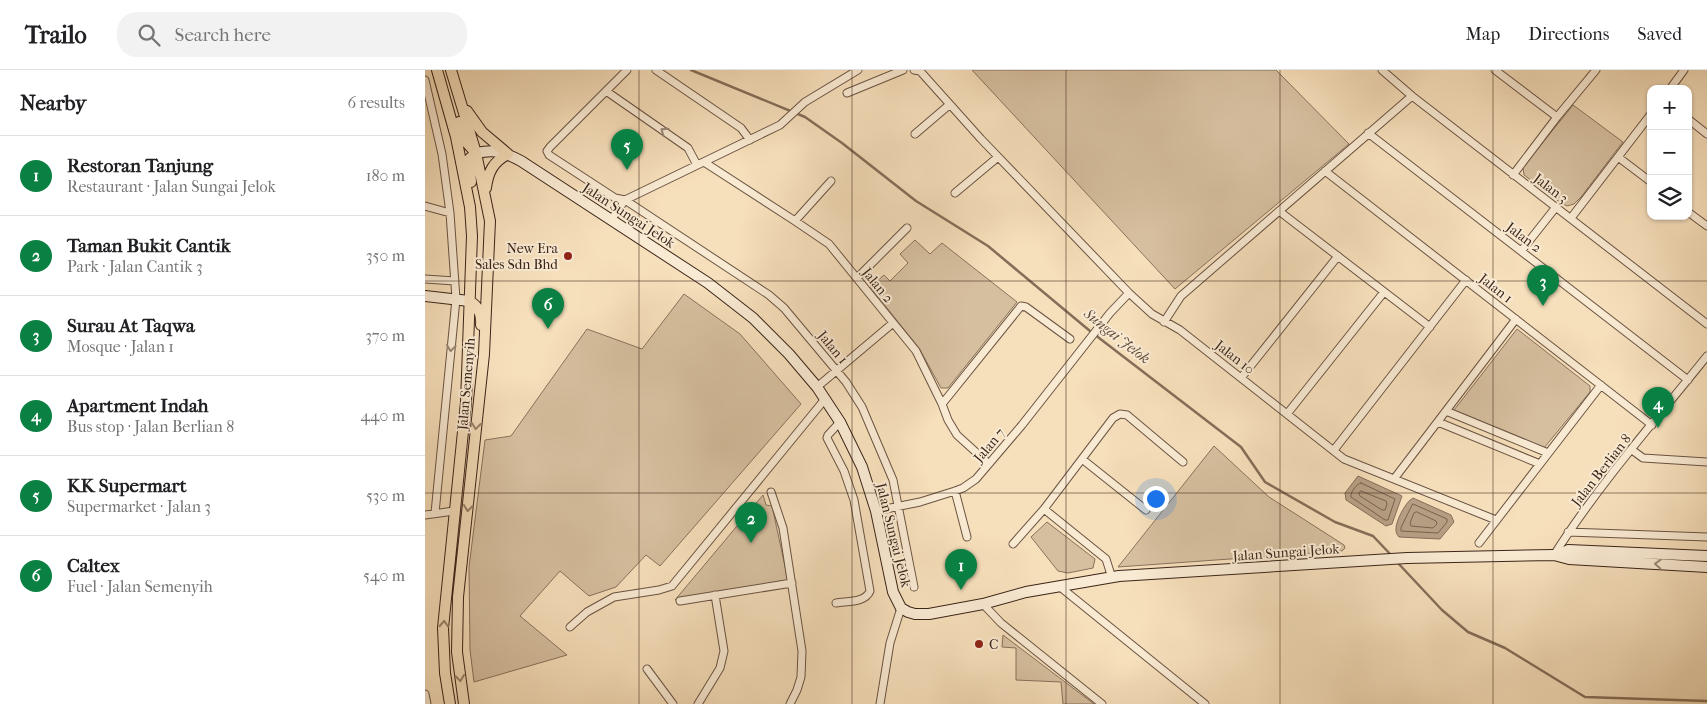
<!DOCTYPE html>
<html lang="en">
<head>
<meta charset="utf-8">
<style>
  body { margin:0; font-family:"IM FELL French Canon",serif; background:#f2f2f2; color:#202124 }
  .controls { position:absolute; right:15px; top:15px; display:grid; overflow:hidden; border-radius:10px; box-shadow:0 1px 4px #0004 }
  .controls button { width:45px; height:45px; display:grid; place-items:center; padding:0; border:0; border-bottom:1px solid #e0e0e0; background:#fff; color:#202124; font:25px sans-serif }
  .you { position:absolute; left:730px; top:428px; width:18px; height:18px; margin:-12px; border:4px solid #fff; border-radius:50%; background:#1a73e8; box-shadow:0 0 0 8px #1a73e833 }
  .badge { display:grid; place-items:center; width:32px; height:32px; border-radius:50%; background:#0b8043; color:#fff; font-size:16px; font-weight:700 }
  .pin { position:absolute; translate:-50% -41px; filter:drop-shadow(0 1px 2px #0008) }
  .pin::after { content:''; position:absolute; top:26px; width:18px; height:15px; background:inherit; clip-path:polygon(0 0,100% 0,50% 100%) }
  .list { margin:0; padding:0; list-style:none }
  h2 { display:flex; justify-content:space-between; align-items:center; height:65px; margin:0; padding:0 20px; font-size:21px }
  h2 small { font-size:16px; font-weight:400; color:#757577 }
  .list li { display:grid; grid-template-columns:32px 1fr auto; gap:15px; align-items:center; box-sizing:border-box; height:80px; padding:0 20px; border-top:1px solid #e0e0e0 }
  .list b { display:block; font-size:19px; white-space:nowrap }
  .list p { margin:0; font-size:16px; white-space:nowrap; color:#757577 }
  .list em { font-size:16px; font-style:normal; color:#757577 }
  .icon { flex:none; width:28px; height:28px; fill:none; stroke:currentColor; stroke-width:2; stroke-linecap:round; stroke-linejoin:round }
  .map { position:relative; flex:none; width:1282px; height:634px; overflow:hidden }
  header { display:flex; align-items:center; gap:30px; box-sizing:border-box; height:70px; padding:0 25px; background:#fff; border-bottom:1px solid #e0e0e0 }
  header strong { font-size:24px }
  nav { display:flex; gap:28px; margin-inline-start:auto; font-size:18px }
  .search { width:350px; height:45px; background:#f2f2f2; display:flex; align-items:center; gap:12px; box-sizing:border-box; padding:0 18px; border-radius:20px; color:#757577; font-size:19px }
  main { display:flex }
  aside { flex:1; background:#fff }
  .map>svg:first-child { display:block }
  .green { fill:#d6bf9f; stroke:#88725c }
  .water { fill:#b69f84; stroke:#856e59 }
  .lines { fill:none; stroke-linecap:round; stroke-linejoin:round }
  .shore { stroke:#78624e; stroke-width:1 }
  .stream { stroke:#856e59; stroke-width:2.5 }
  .street-casing { stroke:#6a5342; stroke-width:9 }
  .secondary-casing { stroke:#3b2419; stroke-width:12 }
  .primary-casing { stroke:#3b2419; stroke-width:12 }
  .street { stroke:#f9ead3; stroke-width:7 }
  .secondary { stroke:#f9ead3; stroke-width:10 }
  .primary { stroke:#f6dfbb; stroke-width:10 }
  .oneway { stroke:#9a8776 }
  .oneway2 { stroke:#98826a }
  .grid { fill:none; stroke:#3b2419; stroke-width:1; stroke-opacity:0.55 }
  .poi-dot { fill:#8f2418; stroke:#f9ead3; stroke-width:2 }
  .labels { text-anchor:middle; stroke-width:4; stroke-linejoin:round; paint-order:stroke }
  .street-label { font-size:14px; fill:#3b2419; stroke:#f9ead3 }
  .poi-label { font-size:14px; fill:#3b2419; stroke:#f9ead3; text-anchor:end }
  .water-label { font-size:15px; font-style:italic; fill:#604939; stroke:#f9ead3 }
</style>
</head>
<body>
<header>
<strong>Trailo</strong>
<div class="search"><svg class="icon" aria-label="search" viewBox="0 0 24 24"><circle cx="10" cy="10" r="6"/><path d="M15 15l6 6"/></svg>Search here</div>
<nav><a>Map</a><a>Directions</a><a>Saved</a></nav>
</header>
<main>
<aside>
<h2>Nearby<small>6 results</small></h2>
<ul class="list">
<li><span class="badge">1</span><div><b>Restoran Tanjung</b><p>Restaurant · Jalan Sungai Jelok</p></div><em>180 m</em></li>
<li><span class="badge">2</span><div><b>Taman Bukit Cantik</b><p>Park · Jalan Cantik 3</p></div><em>350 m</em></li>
<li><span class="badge">3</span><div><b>Surau At Taqwa</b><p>Mosque · Jalan 1</p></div><em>370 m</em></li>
<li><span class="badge">4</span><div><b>Apartment Indah</b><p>Bus stop · Jalan Berlian 8</p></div><em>440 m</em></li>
<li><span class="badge">5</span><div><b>KK Supermart</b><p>Supermarket · Jalan 3</p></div><em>530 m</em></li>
<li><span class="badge">6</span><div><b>Caltex</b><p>Fuel · Jalan Semenyih</p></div><em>540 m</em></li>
</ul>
</aside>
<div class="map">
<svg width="1282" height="634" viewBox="0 0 1282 634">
  <rect width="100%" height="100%" fill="#f6dfbb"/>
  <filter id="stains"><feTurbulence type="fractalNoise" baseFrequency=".004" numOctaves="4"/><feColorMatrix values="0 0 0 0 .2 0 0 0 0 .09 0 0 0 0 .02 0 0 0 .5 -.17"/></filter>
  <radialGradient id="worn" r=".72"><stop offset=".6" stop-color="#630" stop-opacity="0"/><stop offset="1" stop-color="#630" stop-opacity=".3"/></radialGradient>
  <!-- green -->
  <path class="green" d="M547,0H851L924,74L750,219Z
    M1148,35L1198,72L1156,127L1149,134L1142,136L1136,133L1099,105L1098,97Z
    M490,170L505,184L517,173L592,232L523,318H516L494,278L445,217L459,205L465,211L483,193L475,184Z
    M259,224L315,264L376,334L235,496L221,485L191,517L164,526L135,501L95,546L142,585L49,612L45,580L44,497L60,370L86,366L162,259L217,279Z
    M1092,259L1165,316V322L1119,378L1029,340Z
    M789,376L844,427L919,475L920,478L917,481L693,497Z
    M338,425L341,435L347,436L363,510L250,530Z
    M622,452L670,489L668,498L643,503L633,501L606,467Z
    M578,565L669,634H638L636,612L591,610V578L577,577Z"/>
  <!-- water -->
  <path class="water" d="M933,406L977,426L967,454L961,456L921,430L920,423Z
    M988,428L1026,445L1029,452L1015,469L974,467C972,464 971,464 971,460C970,452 981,431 988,428Z"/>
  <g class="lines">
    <!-- shore -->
    <path class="shore" d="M936,413L970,429L963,450H960L926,427C925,423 931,414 936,413Z
      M936,421L961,431L962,434L960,440H957L935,426L934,424Z
      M988,434L1022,449V452L1013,463L976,461V458Z
      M992,442L1011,451L1012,454L1008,458L986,456L985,453L989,443Z"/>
    <!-- stream -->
    <path class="stream" d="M266,0L380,47L417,73L491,131L563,176L665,261L816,377L840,412L910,452L948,466L967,486
      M972,492L1017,540L1043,562L1080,578L1160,627L1282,631"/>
    <defs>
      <path id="street" d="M202,0L125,77L122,81L124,85L190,128L200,130L344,225L359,238L421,312L437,337L468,410L489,517
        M231,0L316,58L325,70
        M489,0L495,1L556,69L704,223L727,244L755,260L919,389L1071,450
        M957,0L987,26L1282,254
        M1070,0L1132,47
        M0,10L17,84L25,143L31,229L10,443
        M1245,19L1259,0
        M181,21L263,78L272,95
        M422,23L478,0
        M1263,49L1282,64
        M943,63L1263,310
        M490,64L524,35
        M1193,87L1226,112
        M279,92L370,151L404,174L491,281L517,334L523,350L532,365L564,394
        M900,101L1227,355
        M1088,105L1132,47L1171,0
        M530,123L573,87
        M0,136L25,143
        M854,141L1005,257
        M1263,142L1282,156
        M1146,148L1226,44
        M186,150L200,130L355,55L380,32L433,0
        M370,151L406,111
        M1097,180L1131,137
        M432,208L482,158
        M0,209L30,211
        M739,252L756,226L987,26
        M816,308L913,186
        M392,317L468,253
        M517,334L596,236L601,237L645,269
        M1021,341L1123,383
        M862,344L959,222
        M1013,352L1115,394
        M909,380L1041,210
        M1207,380L1218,388L1282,392
        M657,389L721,440
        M969,409L1091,249
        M530,421L542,467
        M346,422L358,458L377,581L376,607L372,620L365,634
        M619,439L681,489L687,508
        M451,441L495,432L530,421L538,418L551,409L597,355L685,243L704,223
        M0,445L29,441
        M1143,462L1282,467
        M1054,473L1176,315
        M588,474L619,439L688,348L695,344L702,345L758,392
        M1129,485C1174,414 1230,351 1282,286
        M634,516L780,634
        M255,531L367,513
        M411,533C422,531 440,533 445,521L429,430L419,401L402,368L403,365L415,352
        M558,534L576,553L677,634
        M145,557L162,542L189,527L234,520L247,516L400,329
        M222,599L248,634
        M0,624L2,634
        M273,634L295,598L299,581L290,525
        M455,634L465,573L476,538"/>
      <path id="secondary" d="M51,83C71,79 79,82 96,91L283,213L328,248L364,284L392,317L415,352L437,397L451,441L468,522L476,538L483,542L490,544H504L558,534L601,522L694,506L982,488L1129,485L1144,489L1282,497
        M0,226L44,231
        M1134,485L1143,480L1282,486"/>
      <path id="primary" d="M12,0L31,67L45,137L47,166L41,332L18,558L20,603L25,634
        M26,0L51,83L65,151L59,284L33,527L32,582L39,634
        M42,41L57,62L83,84C68,92 63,102 61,118
        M34,52L40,71L50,82
        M46,112L44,89L51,83
        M44,231C54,236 57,244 56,255"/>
    </defs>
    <!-- street casing -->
    <use href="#street" class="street-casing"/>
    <!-- secondary casing -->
    <use href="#secondary" class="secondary-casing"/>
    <!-- primary casing -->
    <use href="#primary" class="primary-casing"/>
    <!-- street -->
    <use href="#street" class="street"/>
    <!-- secondary -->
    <use href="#secondary" class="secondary"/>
    <!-- primary -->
    <use href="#primary" class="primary"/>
  </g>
  <!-- one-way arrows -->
  <defs><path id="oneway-chevron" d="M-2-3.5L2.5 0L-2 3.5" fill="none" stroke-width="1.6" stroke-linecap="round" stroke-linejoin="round" transform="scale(1.25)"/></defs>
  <g class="oneway">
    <use href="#oneway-chevron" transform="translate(239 61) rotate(-145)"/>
    <use href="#oneway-chevron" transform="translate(26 278) rotate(96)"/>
    <use href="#oneway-chevron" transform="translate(1233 494) rotate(-177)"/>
  </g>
  <g class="oneway2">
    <use href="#oneway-chevron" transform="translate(51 356) rotate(96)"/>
    <use href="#oneway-chevron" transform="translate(43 438) rotate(96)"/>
    <use href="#oneway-chevron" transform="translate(19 554) rotate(-87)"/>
    <use href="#oneway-chevron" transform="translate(35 608) rotate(83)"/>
  </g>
  <!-- grid -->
  <path class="grid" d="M214,0V634M427,0V634M641,0V634M855,0V634M1068,0V634M0,211H1282M0,423H1282"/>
  <!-- markers -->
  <g class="poi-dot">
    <circle cx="143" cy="186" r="5"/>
    <circle cx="554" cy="574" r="5"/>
  </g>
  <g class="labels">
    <!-- street labels -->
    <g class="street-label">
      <text transform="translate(1126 118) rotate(37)" y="5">Jalan 3</text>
      <text transform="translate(204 145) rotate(33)" y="5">Jalan Sungai Jelok</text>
      <text transform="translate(1099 167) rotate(37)" y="5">Jalan 2</text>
      <text transform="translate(453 215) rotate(51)" y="5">Jalan 2</text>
      <text transform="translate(1071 218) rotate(38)" y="5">Jalan 1</text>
      <text transform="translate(408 277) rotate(50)" y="5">Jalan 1</text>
      <text transform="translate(810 287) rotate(38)" y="5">Jalan 10</text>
      <text transform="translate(41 314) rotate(-85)" y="5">Jalan Semenyih</text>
      <text transform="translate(564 375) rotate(-50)" y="5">Jalan 7</text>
      <text transform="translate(1176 400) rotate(-52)" y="5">Jalan Berlian 8</text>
      <text transform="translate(469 465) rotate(76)" y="5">Jalan Sungai Jelok</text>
      <text transform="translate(861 482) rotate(-4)" y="5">Jalan Sungai Jelok</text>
    </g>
    <!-- poi labels -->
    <g class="poi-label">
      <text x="133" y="183">New Era<tspan x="133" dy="16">Sales Sdn Bhd</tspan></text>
      <text x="564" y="579" text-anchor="start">C</text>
    </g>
    <!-- water labels -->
    <g class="water-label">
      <text transform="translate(692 266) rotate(38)" y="5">Sungai Jelok</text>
    </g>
  </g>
  <rect width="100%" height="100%" filter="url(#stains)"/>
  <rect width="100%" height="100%" fill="url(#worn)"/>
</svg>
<div class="controls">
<button>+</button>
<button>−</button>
<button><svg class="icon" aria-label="layers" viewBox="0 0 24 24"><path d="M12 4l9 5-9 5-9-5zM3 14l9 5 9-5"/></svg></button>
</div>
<div class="you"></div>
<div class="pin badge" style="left:536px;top:520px">1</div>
<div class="pin badge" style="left:326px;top:473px">2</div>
<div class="pin badge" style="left:1118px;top:236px">3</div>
<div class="pin badge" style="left:1233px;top:358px">4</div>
<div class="pin badge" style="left:202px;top:100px">5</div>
<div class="pin badge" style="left:123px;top:259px">6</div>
</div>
</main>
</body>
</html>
